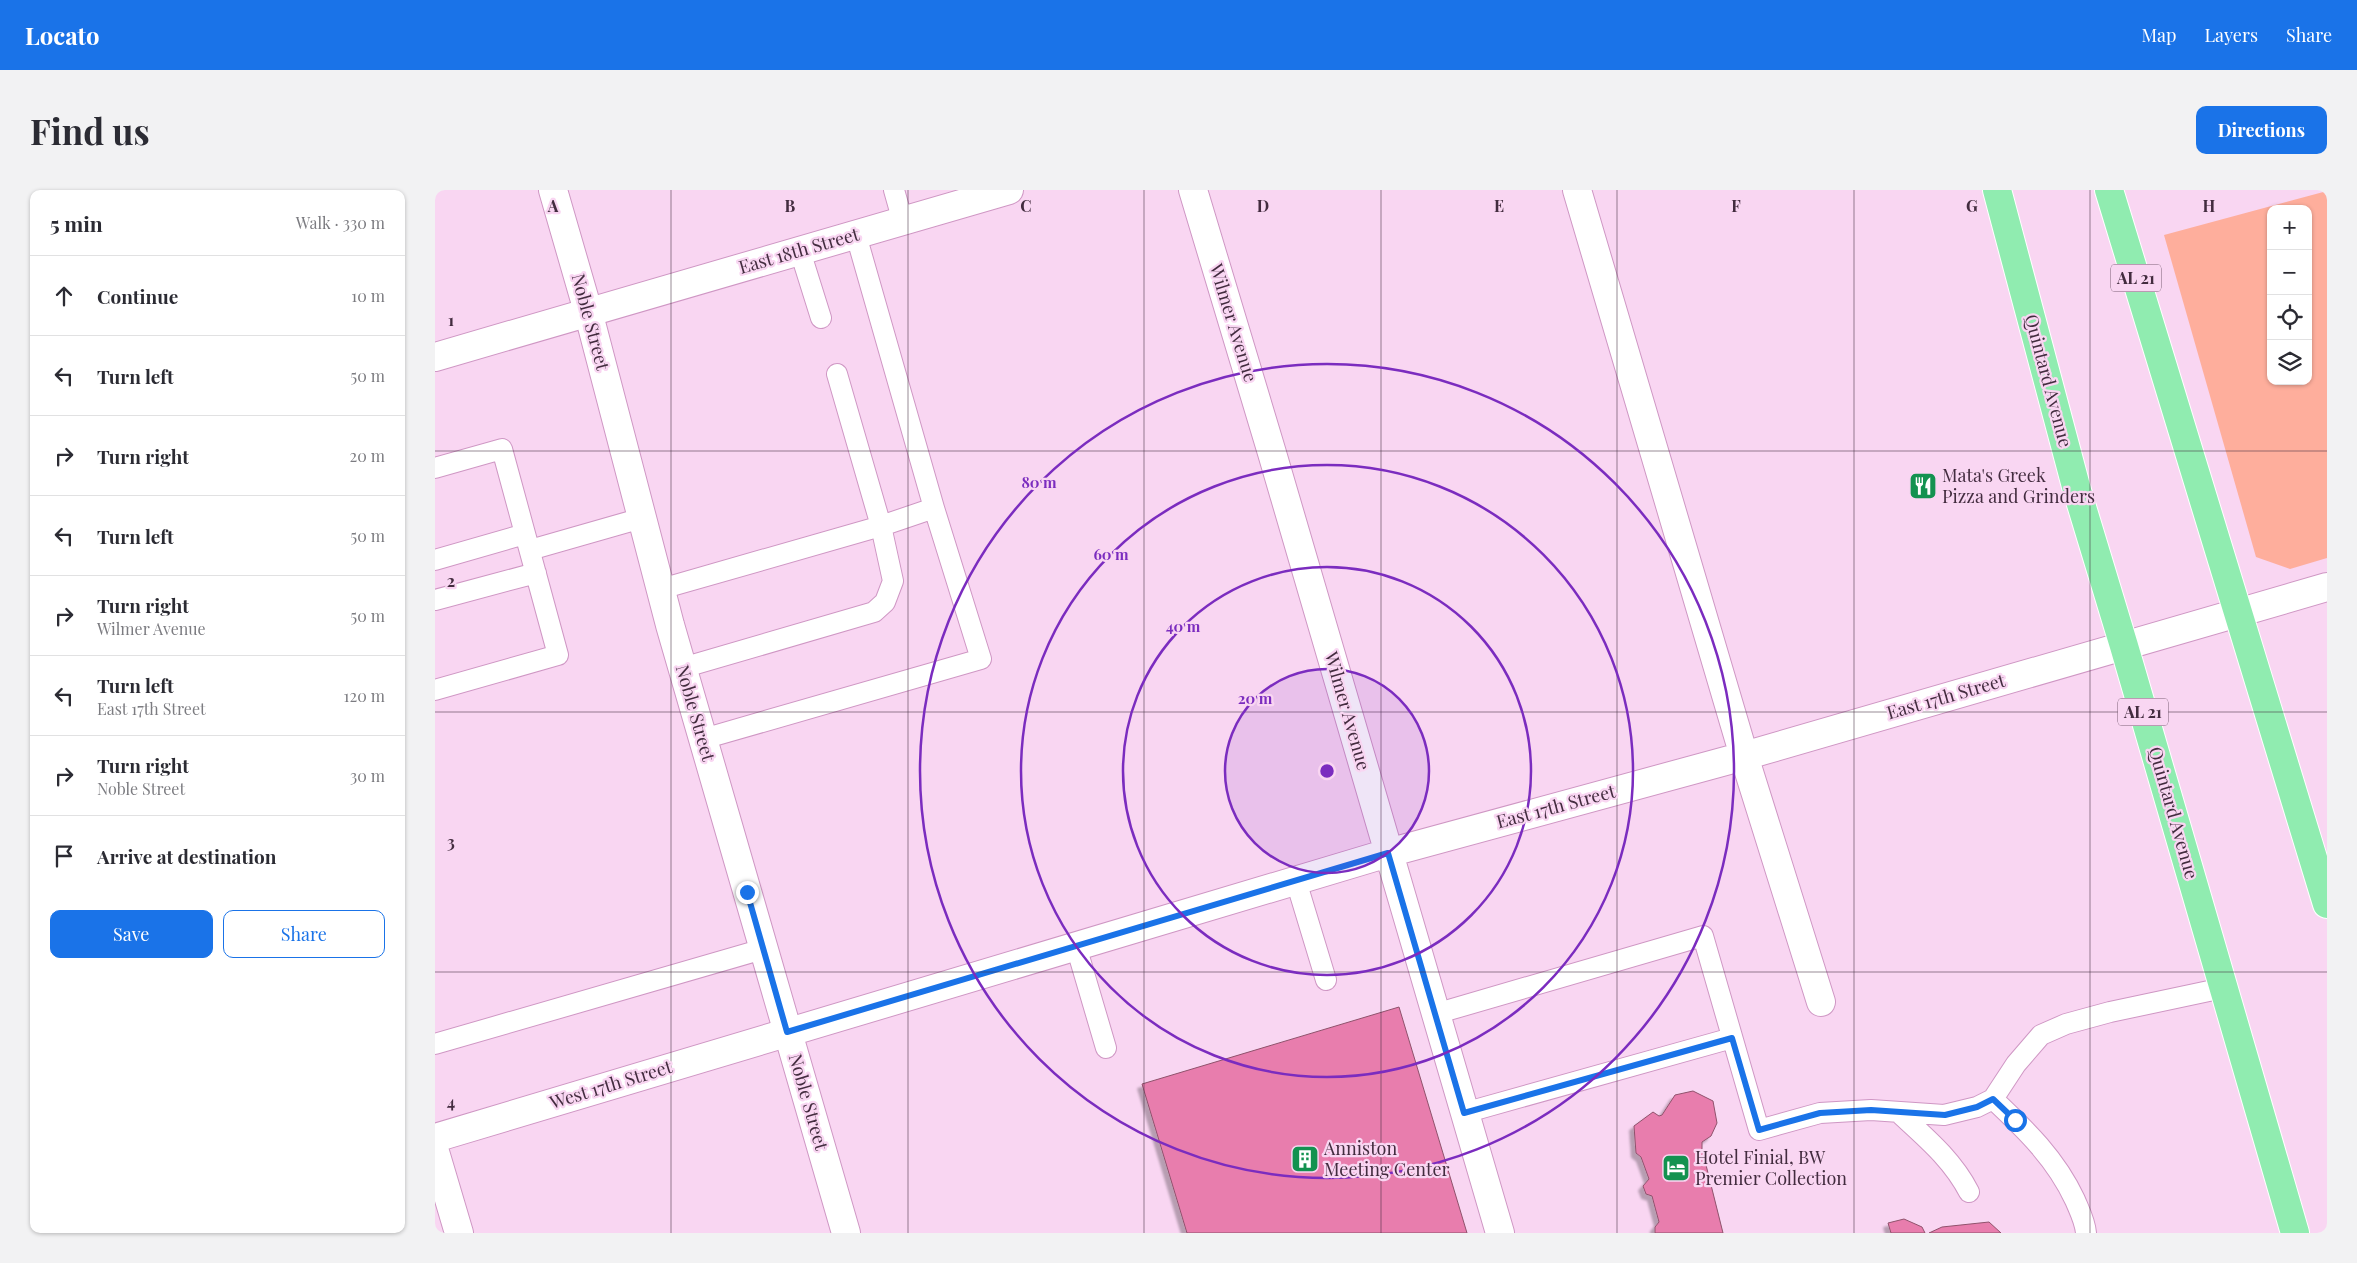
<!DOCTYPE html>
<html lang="en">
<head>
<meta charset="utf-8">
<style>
  body { margin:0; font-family:"Playfair Display",serif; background:#f2f2f3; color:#2b2b33 }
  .controls { position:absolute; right:15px; top:15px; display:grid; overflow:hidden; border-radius:10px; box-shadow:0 1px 4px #0004 }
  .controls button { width:45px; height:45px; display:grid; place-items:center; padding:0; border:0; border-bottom:1px solid #e1e1e2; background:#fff; color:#2b2b33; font:25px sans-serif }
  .stop { position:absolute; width:15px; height:15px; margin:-11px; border:4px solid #1a73e8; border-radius:50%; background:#fff }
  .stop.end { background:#1a73e8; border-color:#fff; box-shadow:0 1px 5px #0008 }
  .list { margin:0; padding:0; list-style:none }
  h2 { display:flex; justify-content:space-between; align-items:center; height:65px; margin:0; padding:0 20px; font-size:21px }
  h2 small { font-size:16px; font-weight:400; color:#7c7c81 }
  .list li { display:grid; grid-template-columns:32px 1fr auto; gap:15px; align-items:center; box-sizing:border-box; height:80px; padding:0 20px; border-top:1px solid #e1e1e2 }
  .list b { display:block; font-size:19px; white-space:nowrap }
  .list p { margin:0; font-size:16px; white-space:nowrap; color:#7c7c81 }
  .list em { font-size:16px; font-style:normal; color:#7c7c81 }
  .actions { display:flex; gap:10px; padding:15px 20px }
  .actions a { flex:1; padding:11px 0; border:1px solid #1a73e8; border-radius:10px; text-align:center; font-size:18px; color:#1a73e8 }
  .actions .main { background:#1a73e8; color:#fff }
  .icon { flex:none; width:28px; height:28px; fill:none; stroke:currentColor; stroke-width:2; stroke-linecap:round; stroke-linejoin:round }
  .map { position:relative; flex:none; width:1892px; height:1043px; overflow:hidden; border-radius:10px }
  header { display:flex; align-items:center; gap:30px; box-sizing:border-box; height:70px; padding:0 25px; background:#1a73e8; color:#fff }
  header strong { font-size:24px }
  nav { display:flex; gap:28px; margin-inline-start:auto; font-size:18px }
  .intro { display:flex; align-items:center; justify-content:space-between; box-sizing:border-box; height:120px; padding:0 30px }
  h1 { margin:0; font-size:35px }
  .button { padding:12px 22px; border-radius:10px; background:#1a73e8; color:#fff; font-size:18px; font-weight:700 }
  main { display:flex; gap:30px; padding:0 30px }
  aside { flex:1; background:#fff; border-radius:10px; box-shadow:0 1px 4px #0004 }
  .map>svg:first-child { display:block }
  .green { fill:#feae9c; fill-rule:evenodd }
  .building { fill:#e87dad; stroke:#8f526c; filter:url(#shadow) }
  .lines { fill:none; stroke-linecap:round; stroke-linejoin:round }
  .service-casing { stroke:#cf97c4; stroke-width:22 }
  .minor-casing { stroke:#cf97c4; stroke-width:30 }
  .secondary-casing { stroke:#cf97c4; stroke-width:30 }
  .trunk-casing { stroke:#fff; stroke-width:30 }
  .service { stroke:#fff; stroke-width:20 }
  .minor { stroke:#fff; stroke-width:28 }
  .secondary { stroke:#fff; stroke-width:28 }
  .trunk { stroke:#90ecb0; stroke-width:28 }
  .route { stroke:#1a73e8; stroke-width:6 }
  .grid { fill:none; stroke:#432c3f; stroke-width:1; stroke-opacity:0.55 }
  .ring { fill:none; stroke:#7b2cbf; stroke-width:2.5 }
  .labels { text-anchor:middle; stroke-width:4.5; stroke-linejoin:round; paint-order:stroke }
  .shield { fill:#f9d6f2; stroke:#7a5f75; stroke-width:1 }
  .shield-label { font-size:16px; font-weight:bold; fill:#432c3f }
  .street-label { font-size:18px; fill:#432c3f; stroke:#f9d6f2 }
  .poi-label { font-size:18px; fill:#432c3f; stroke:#f9d6f2; text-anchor:start }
  .grid-label { font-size:16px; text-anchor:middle; font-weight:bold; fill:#432c3f; stroke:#f9d6f2; stroke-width:4.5; stroke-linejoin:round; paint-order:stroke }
  .centre { fill:#7b2cbf; stroke:#f9d6f2; stroke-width:2.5 }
  .ring-label { font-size:15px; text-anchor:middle; font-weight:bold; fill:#7b2cbf; stroke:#f9d6f2; stroke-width:4.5; stroke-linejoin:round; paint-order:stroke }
</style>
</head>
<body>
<header>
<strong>Locato</strong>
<nav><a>Map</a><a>Layers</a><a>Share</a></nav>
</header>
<div class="intro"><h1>Find us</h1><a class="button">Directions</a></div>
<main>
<aside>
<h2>5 min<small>Walk · 330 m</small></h2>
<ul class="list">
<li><svg class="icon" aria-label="ahead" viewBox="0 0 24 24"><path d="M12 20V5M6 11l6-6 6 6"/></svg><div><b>Continue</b></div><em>10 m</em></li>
<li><svg class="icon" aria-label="left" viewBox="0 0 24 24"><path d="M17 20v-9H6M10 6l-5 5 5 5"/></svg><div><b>Turn left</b></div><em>50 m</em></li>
<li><svg class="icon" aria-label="right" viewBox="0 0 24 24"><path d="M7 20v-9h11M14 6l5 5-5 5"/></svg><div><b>Turn right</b></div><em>20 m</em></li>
<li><svg class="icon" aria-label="left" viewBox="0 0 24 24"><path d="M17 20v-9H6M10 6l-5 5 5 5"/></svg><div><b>Turn left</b></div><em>50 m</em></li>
<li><svg class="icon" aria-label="right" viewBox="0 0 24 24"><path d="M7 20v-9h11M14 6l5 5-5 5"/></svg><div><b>Turn right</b><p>Wilmer Avenue</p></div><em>50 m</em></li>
<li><svg class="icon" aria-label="left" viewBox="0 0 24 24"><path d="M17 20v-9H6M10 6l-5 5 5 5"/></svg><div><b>Turn left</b><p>East 17th Street</p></div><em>120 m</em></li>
<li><svg class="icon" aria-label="right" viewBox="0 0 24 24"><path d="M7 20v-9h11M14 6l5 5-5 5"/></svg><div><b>Turn right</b><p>Noble Street</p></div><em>30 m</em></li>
<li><svg class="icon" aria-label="arrive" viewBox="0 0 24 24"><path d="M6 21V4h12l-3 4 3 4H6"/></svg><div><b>Arrive at destination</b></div></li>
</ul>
<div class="actions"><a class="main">Save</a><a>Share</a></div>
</aside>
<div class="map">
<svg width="1892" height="1043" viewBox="0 0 1892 1043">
  <defs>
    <filter id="shadow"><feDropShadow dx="-4.5" dy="4.5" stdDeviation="1" flood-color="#0004"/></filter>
  </defs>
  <rect width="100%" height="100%" fill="#f9d6f2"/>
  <!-- green -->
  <path class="green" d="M1892,1V368L1855,379L1821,367L1729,45ZM1836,19H1873V191H1836Z"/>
  <!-- building -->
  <path class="building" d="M964,817L1032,1043H752L707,894Z
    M1258,901L1278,911L1282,933L1276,946L1267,952V959L1288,1043H1220V1037L1224,1032L1217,1006L1211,1004L1208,996L1214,989L1206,967L1201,963L1199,936L1218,922L1224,926L1227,925L1240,905Z
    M1469,1029L1487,1037L1490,1043H1456L1453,1033Z
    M1554,1032L1566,1043H1494L1507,1037Z"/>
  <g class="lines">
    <defs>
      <path id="service" d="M459,0L468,32
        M365,61L386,128
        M0,278L67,259L123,465L0,500
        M95,360L207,328
        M0,370L90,344
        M226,399L446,336L499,318L421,45
        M0,410L101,383
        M247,478L439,422L450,412L458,391L446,336L402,184
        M268,549L546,469L499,318
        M861,691L891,790
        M641,756L671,858
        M1000,824L1268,746L1324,940L1385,923L1436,920L1509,925L1542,917L1558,909L1581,874L1606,845L1631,834L1675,822L1788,798
        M0,854L328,759
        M1558,909C1591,940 1621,969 1640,1010C1645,1022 1650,1031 1651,1043
        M1463,922C1490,947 1517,969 1534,1002
        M1029,923L1297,848"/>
      <path id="minor" d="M758,0L837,263L1065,1043
        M1142,0L1309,566L1386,812
        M0,167L574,0
        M0,948L953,663L1309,566L1892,397
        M0,962L24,1043"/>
      <path id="secondary" d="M118,0L153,121L235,435L411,1043"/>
      <path id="trunk" d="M1562,0L1643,304L1689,456L1860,1043
        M1674,0L1892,714"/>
    </defs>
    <!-- service casing -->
    <use href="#service" class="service-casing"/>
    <!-- minor casing -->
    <use href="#minor" class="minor-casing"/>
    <!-- secondary casing -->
    <use href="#secondary" class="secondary-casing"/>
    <!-- trunk casing -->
    <use href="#trunk" class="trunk-casing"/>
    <!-- service -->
    <use href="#service" class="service"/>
    <!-- minor -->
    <use href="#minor" class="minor"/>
    <!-- secondary -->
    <use href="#secondary" class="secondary"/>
    <!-- trunk -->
    <use href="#trunk" class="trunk"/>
  </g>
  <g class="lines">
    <!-- route -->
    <path class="route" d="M312,702L352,842L953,663L1029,923L1297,848L1324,940L1385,923L1436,920L1510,925L1542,917L1558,909L1580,930"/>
  </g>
  <!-- grid -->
  <path class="grid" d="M236,0V1043M473,0V1043M709,0V1043M946,0V1043M1182,0V1043M1419,0V1043M1655,0V1043M0,261H1892M0,522H1892M0,782H1892"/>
  <!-- distance rings -->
  <circle cx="892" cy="581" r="102" fill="#7b2cbf" fill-opacity=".12"/>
  <g class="ring">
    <circle cx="892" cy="581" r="102"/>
    <circle cx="892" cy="581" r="204"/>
    <circle cx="892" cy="581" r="306"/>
    <circle cx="892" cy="581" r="407"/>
  </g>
  <!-- icons -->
  <defs>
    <symbol id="restaurant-square" viewBox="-11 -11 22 22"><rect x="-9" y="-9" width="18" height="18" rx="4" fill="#139250" stroke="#f9d6f2"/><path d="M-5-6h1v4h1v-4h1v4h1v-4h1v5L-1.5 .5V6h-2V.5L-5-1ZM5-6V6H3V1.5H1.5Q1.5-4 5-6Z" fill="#fff"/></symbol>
    <symbol id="building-square" viewBox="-11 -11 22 22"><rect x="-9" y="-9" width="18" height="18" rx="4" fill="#139250" stroke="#f9d6f2"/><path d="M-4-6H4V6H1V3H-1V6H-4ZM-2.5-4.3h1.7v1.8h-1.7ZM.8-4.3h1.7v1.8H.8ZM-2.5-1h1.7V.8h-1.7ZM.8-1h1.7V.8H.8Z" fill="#fff"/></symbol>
    <symbol id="hotel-square" viewBox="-11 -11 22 22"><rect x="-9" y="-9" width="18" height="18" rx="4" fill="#139250" stroke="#f9d6f2"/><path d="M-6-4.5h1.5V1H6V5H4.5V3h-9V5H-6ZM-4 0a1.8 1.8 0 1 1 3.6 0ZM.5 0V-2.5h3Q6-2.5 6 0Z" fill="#fff"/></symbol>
  </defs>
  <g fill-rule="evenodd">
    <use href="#restaurant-square" x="1472" y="280" width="32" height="32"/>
    <use href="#building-square" x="854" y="953" width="32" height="32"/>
    <use href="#hotel-square" x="1225" y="962" width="32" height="32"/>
  </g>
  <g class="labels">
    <!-- shield labels -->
    <g class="shield">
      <rect x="1676" y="74.5" width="50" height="27" rx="4"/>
      <rect x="1683" y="508.5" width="50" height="27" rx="4"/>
    </g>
    <g class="shield-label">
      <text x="1701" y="94">AL 21</text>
      <text x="1708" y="528">AL 21</text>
    </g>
    <!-- street labels -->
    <g class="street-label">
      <text transform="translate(364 61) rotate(-16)" y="6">East 18th Street</text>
      <text transform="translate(155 132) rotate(75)" y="6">Noble Street</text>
      <text transform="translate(798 133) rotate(73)" y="6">Wilmer Avenue</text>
      <text transform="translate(1613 191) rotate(75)" y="6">Quintard Avenue</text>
      <text transform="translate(1511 507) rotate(-16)" y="6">East 17th Street</text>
      <text transform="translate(912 521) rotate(74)" y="6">Wilmer Avenue</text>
      <text transform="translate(260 523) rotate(74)" y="6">Noble Street</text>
      <text transform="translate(1121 617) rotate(-15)" y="6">East 17th Street</text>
      <text transform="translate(1738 623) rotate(74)" y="6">Quintard Avenue</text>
      <text transform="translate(176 895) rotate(-17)" y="6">West 17th Street</text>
      <text transform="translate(373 912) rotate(74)" y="6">Noble Street</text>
    </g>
    <!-- poi labels -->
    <g class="poi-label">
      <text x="1507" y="292">Mata's Greek<tspan x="1507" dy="21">Pizza and Grinders</tspan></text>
      <text x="889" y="965">Anniston<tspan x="889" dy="21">Meeting Center</tspan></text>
      <text x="1260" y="974">Hotel Finial, BW<tspan x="1260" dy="21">Premier Collection</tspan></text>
    </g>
  </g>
  <g class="grid-label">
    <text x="118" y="22">A</text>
    <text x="355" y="22">B</text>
    <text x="591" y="22">C</text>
    <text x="828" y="22">D</text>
    <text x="1064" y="22">E</text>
    <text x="1301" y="22">F</text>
    <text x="1537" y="22">G</text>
    <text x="1774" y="22">H</text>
    <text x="16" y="136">1</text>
    <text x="16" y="397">2</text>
    <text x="16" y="658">3</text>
    <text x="16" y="918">4</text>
  </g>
  <circle cx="892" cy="581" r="8" class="centre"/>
  <g class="ring-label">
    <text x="604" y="298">80 m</text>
    <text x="676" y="370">60 m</text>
    <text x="748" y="442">40 m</text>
    <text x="820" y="514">20 m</text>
  </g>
</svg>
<div class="controls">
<button>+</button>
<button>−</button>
<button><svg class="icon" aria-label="locate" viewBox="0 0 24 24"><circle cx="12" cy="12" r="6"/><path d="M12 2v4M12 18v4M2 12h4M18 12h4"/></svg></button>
<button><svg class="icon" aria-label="layers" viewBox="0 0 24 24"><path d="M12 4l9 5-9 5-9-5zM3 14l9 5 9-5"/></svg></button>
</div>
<div class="stop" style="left:1580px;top:930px"></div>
<div class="stop end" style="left:312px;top:702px"></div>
</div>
</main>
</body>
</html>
